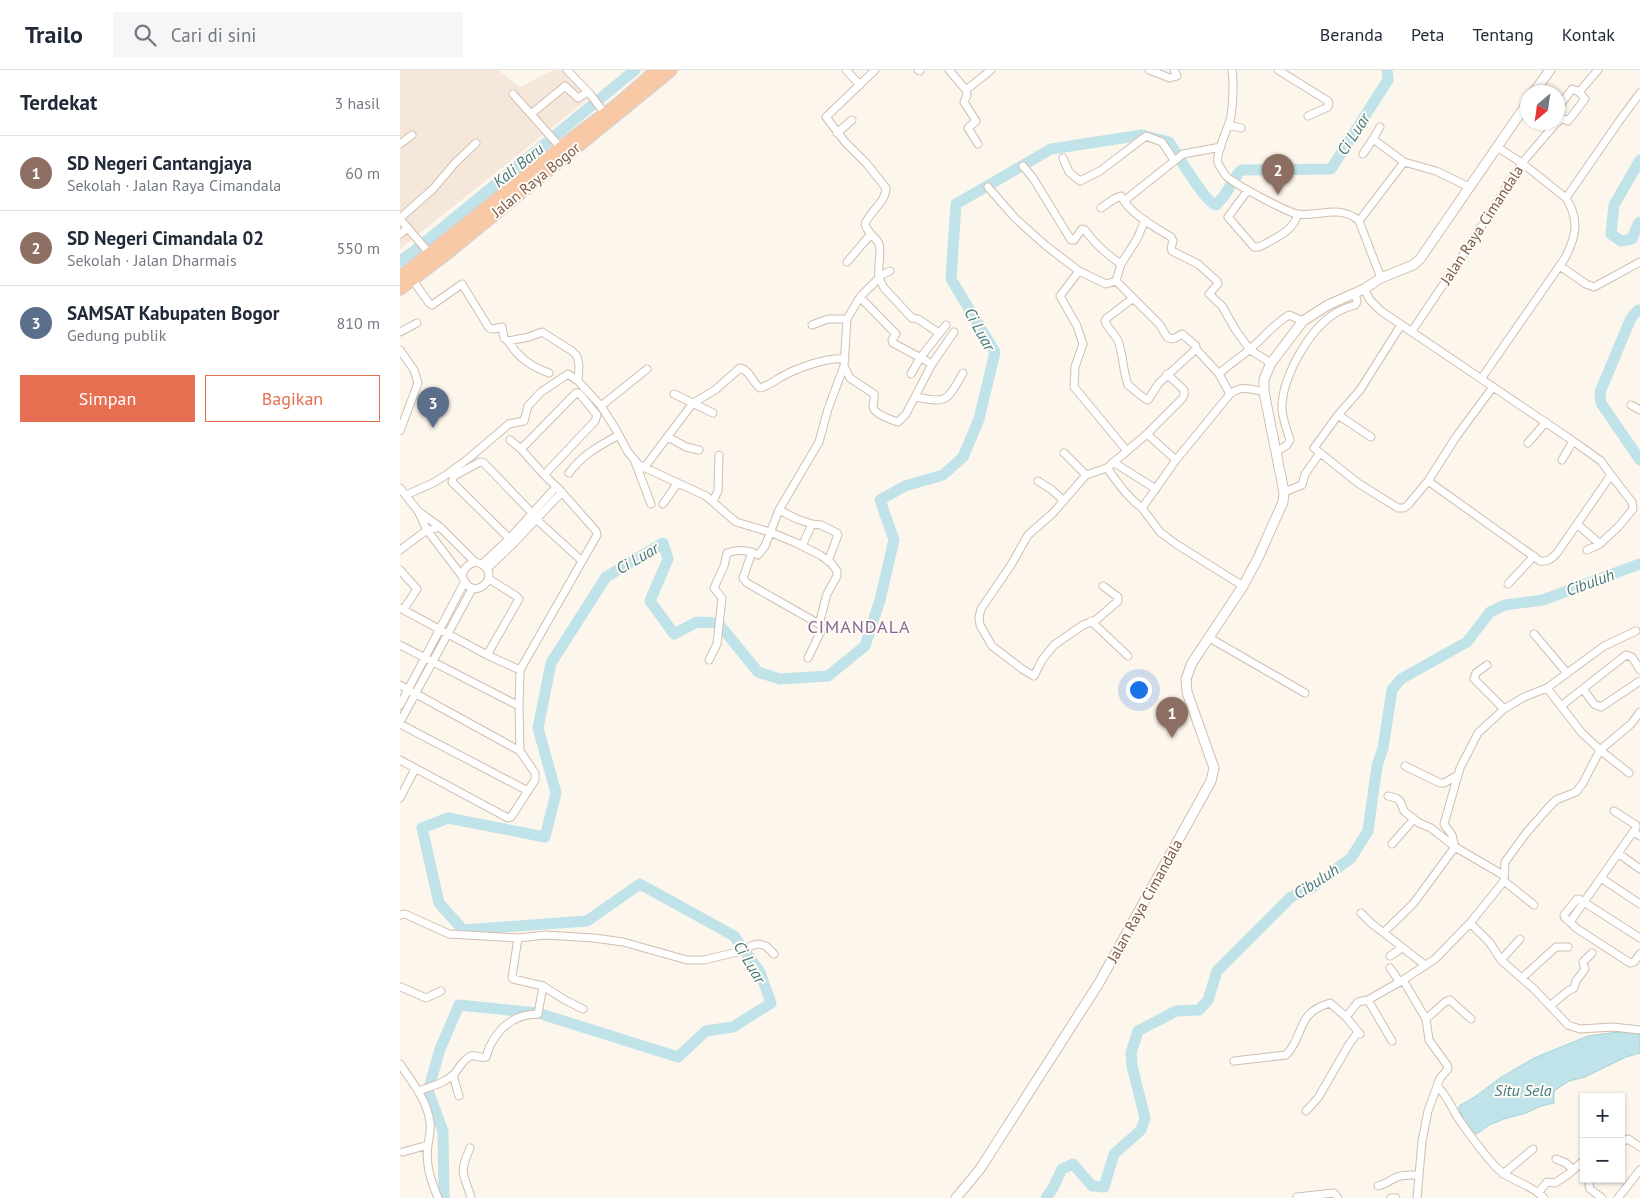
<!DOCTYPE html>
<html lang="id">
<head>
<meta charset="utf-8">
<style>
  body { margin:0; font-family:"PT Sans",sans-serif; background:#f6f6f7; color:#1f2937 }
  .controls { position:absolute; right:15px; bottom:15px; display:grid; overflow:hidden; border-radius:0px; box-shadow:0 1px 4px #0004 }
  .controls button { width:45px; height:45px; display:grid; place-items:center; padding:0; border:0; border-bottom:1px solid #e0e1e3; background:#fff; color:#1f2937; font:25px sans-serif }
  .compass { position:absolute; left:1120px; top:15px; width:45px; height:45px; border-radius:50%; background:#fff; box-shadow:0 1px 4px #0004; rotate:209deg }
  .you { position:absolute; left:738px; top:619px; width:18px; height:18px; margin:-12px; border:4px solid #fff; border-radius:50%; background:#1a73e8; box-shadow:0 0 0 8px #1a73e833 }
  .badge { display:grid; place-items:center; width:32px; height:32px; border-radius:50%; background:#e76f51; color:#fff; font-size:16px; font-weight:700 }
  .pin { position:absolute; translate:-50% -41px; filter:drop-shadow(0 1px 2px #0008) }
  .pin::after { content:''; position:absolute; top:26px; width:18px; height:15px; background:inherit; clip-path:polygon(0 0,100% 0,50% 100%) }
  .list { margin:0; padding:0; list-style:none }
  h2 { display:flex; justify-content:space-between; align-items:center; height:65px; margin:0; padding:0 20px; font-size:21px }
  h2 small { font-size:16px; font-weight:400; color:#747a83 }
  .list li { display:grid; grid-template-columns:32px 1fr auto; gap:15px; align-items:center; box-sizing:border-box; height:75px; padding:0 20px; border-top:1px solid #e0e1e3 }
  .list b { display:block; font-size:19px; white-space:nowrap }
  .list p { margin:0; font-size:16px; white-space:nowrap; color:#747a83 }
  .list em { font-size:16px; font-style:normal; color:#747a83 }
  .actions { display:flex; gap:10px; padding:15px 20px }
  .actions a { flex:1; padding:11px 0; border:1px solid #e76f51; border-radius:0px; text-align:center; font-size:18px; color:#e76f51 }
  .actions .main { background:#e76f51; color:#fff }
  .icon { flex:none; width:28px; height:28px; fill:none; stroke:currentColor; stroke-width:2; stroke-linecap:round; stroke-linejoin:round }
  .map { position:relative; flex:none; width:1240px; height:1128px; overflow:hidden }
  header { display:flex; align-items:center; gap:30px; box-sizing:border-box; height:70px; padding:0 25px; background:#fff; border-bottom:1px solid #e0e1e3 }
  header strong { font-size:24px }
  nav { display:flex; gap:28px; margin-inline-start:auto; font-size:18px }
  .search { width:350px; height:45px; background:#f6f6f7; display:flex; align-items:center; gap:12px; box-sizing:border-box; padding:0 18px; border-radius:0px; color:#747a83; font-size:19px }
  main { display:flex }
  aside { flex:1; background:#fff }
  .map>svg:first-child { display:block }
  .residential { fill:#f5e8da }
  .water { fill:#bfe3e8; stroke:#a5d3da }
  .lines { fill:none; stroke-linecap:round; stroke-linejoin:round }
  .river { stroke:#bfe3e8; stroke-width:11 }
  .minor-casing { stroke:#d1beb0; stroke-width:9 }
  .tertiary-casing { stroke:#d1beb0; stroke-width:11 }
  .trunk-casing { stroke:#dad1cd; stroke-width:14 }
  .minor { stroke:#fff; stroke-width:7 }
  .tertiary { stroke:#fff; stroke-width:9 }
  .trunk { stroke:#f9c8a4; stroke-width:11 }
  .labels { text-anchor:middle; stroke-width:4; stroke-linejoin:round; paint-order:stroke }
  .street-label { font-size:15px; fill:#7a5c4d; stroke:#fffaf3 }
  .water-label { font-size:16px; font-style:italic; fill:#437c86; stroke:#fffaf3 }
  .quarter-label { font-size:18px; letter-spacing:1px; fill:#846695; stroke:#fffaf3 }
</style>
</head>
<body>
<header>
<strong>Trailo</strong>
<div class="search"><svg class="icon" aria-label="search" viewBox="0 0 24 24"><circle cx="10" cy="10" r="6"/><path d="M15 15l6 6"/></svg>Cari di sini</div>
<nav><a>Beranda</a><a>Peta</a><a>Tentang</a><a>Kontak</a></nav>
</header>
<main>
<aside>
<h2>Terdekat<small>3 hasil</small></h2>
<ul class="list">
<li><span class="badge" style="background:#8d6e63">1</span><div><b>SD Negeri Cantangjaya</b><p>Sekolah · Jalan Raya Cimandala</p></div><em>60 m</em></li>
<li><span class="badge" style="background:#8d6e63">2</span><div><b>SD Negeri Cimandala 02</b><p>Sekolah · Jalan Dharmais</p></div><em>550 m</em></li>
<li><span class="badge" style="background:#5c6f8a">3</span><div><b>SAMSAT Kabupaten Bogor</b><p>Gedung publik</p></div><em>810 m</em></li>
</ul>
<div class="actions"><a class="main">Simpan</a><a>Bagikan</a></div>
</aside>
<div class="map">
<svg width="1240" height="1128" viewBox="0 0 1240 1128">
  <rect width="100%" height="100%" fill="#fdf6ec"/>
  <!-- residential -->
  <path class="residential" d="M0,0H98L120,17L153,0H165L188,29L0,179Z"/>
  <!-- water -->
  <path class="water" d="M1217,962L1240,964V983L1226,987L1185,1007L1169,1011L1154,1021V1033L1141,1036L1126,1043L1104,1049L1089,1055L1077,1064C1068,1060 1062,1048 1059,1038V1036L1076,1026L1100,1008L1134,988L1188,966Z"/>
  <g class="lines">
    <!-- river -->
    <path class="river" d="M1240,90L1214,135L1211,164L1221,171L1232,169L1238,154L1240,152
      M0,191L13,182L235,0
      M1240,240H1238L1231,248L1200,322L1201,333L1240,390
      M44,1128L43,1061L28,1021L40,979L59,935L138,943L278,987L306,961L333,957L371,933L360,902L334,866L240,814L187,851L63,860L39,833L22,758L48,748L145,767L156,723L138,658L151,593L206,507L263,473L268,489L250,531L274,564L297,552L318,553L358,602L380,609L428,606L465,576L480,530L494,470L480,430L505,416L543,405L563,387L579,349L595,282L551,209L556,134L651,79L742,65L769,72C777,84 805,132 816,135L824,126L839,102L842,100L931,99L988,10L987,0
      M646,1128L653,1118L662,1099L673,1094L692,1116L704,1117L714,1084L741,1060L745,1048L732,996L731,983L738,961L776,941L799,940L808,930L817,901L891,827L911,818L951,788L968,761L977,696L983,678L992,620L1001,609L1067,572L1090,542L1105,535L1143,530L1240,494"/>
    <defs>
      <path id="minor" d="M167,0L190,24L205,44
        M446,0L460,15
        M518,0L520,1
        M549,0L566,20L567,25L564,32L576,51L568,58L578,74
        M749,0L770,8L777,6L774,0
        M832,0C834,15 833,31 831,46C829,57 815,84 818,93C820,97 824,103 826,106C836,115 885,141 897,144C919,147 941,134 959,151L981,208
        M878,0L928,31L929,34L928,37L908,46
        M566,20L591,0
        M113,24L161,78
        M1158,38L1172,19L1179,22
        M131,44L164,17L165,16L178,28L188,22
        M1158,52L1161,48L1168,51L1185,29L1179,22L1198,0
        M829,55L841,58
        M980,57L973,69L1004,92L1036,101L1069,117
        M437,63L452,50
        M0,74L12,65
        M821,77L783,84L724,131C734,146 755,157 771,167L773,171L771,178L772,181L798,194L817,211L818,214L809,224L822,236L835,259L850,280L871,293
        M1097,77L1122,93L1166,128
        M963,84L973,69
        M663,88L669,102L680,111L700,101L746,66L762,72L774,90
        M623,96L633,108L671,170H674L682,159L685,160C695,174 706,184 721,194
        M588,117L615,148L645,175L679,201L706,214L716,211
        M848,120L828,147L854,177H859C872,170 896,160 897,144
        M701,138L714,129L721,126L724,131
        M0,148L33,119L55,93L76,73
        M0,149L30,184
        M959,151L1004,92
        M0,164L8,158
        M447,192L471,164
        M1160,196L1186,214L1194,217L1240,192
        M679,201L660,226L677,256L683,274L675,297L674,317L727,381
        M479,206L490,201
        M479,208L484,218L512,248L518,249L539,263
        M12,209L29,233L32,235L62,214L89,258L93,259L102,257L104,268L108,271L129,267L142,262L172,281L177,286L179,295L178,311L201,336L215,358L228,382L239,395L306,426L336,452L370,462L394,472L420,485L431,493L437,501V506L427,524L419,554L422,559L408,588
        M716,211L760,255L767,267L771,269L775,268L782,264L796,276V279L819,304L830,324
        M716,211L721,194L737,169L745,150
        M964,219L970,230L981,241L1173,371L1201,391L1211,405L1157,483C1152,488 1149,492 1140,491L1028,411
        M460,227L496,264L492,270L493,273L532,294
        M732,229L707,248L705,251C708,259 715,264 718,271C723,283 723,302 728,315C734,319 742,328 748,330L759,313L796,279
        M412,255L428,249H447
        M1001,255L960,320L938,345L914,378L958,413L998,438H1004L1008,435L1028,411L1056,367L1093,317
        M1012,261L1061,188L1122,93L1157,52
        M0,262L17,253
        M108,271C119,288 130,296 149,303
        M0,280L14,300L18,313L0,361
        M444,296L450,308L474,324C475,329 473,332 473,337C474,344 492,350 498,352L506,344L532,294L554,262
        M511,304L520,288L546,255
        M819,304C829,294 840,288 850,279C863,268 874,254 889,245L903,251
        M1081,309L1165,188C1176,167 1180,150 1166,128L1220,50L1240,23
        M274,324L313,343
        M515,327C548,333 546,332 563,303
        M1231,335L1240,340
        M201,336L247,299
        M938,345L971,367
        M747,364L776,390
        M268,367L286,377L299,380
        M110,370L121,379L144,405
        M1128,373L1146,352
        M876,382L887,375L890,370C887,360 883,350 882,340C881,309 908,261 934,244C940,240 948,237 955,235L957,232L955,223
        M664,383L686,405
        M1162,390L1173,371
        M235,392L251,434
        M713,392L756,419
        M244,398L293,333L315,320L340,298C350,300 352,312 360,318C368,316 374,311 381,307C397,298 427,287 445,289
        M707,398C718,413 727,427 742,438
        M169,403C183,384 199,376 219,365
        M638,411L652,420L664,431
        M0,418L18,441L27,460L62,506
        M884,422L902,415L905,404L920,383
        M6,425L33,413L46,405L69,388L109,354L124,351L128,336L141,322L168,304L178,311
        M313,431L318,421L319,385
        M263,434L277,414
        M379,440L397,449L412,454
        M18,441L40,457L75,492C108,500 73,538 62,506C64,498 67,495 75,492
        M1177,454L1200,474L1187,480
        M114,473L52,412L54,406L80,392L84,393L132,443L136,449L182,491
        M1200,474L1219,456L1233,439L1232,432L1211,405
        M402,476L412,454L421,455L437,463L438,465L428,491
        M0,480L27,460L40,457
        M352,482L343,508L347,513L419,554
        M82,494L109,469L156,417
        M87,499L114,473L162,422
        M0,500L17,519L4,539
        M89,509L116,526L119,529L87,585L120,600
        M1108,514L1134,486
        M703,516L718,527V531L696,550L683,555L654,575L642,590L634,606L622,599L592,576L580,555L579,547L581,539L611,495L628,465L653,443L686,405L707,398L747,364L782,329L784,325V320L767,304
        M843,516L776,474L760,462L742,438L776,390L830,324C841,315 851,319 864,322
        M0,538L87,585
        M691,551L728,586
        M1134,564L1167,603
        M808,567L905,623
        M0,575L119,636
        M309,590L317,574L322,528L314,518L324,496L327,483C337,479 349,480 358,485L365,476L379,440L419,372L428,339L444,296L447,249L460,227L479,208C477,198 482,181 479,174C476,167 467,163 465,154C470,141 486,132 486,118L467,94L445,72L426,47L475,0
        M1087,595L1076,603L1074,609L1104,639
        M0,615L120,681
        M1147,618L1204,576L1236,561
        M1183,619L1194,634L1201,637L1240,611
        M0,635L64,513
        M1161,636L1226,585L1232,587L1240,600
        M0,652L72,519
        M0,654L128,721
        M0,690L108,748L111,747L135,710V703L120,681L119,636L120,600L197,465L196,461L159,419L144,405L195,351L197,345L179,323H176L121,379
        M1005,696L1040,713H1044L1058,705
        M988,726L996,728L1000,731L1004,741L1019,753L1031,758L1055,777L1103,805
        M0,728L15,699
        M1214,741L1236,755V758L1233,762
        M1240,766L1233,762L1170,852L1176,858L1230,893L1234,892L1240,884
        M992,774L1014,749
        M1218,783L1240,799
        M1201,808L1240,834
        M1104,811L1134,835
        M961,843L971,853L1025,895
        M0,845L5,844L49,864L118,868L145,865L194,868L223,872L287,890H304L341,881L353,875L359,874L366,876L374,884
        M1170,852L1165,848L1164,845L1177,829H1179L1240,868
        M1070,853L1090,873L1101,890L1134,919L1168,955L1180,959L1213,957L1240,960
        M984,862L1013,834L1055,777L1052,765L1044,754L1060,698L1078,663L1104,639L1124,627L1147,618L1181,662L1200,680L1229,703
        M990,886L1002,878
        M1101,890L1120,869
        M990,898L999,911
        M1122,908L1156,877H1168
        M143,916L165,930L183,939
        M1,917L26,928L41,921
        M968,930L992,971
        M1151,935L1168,921L1174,918L1176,911L1185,899L1183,892L1192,883
        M946,947L960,964
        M1026,949L1045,932L1050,930L1071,949
        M834,991L886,985C905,966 895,943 930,933L946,947L958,932L968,930L1003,910
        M0,994C12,1012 27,1030 30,1052C31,1060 29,1068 28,1075C25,1094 31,1111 38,1128
        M53,1005L59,1026
        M1037,1016C1047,1025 1051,1037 1058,1048C1069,1064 1082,1082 1096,1097C1110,1112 1130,1113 1144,1128
        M19,1021C31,1016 46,1013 55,1003C59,998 64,988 71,986C77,985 81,989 86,987C88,983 88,979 90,976C100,956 115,944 138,944L143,916L113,909L112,907L118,868
        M906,1041L918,1028L948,976L958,962
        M1221,1072L1228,1069L1240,1077
        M70,1078C58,1106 64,1102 71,1128
        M3,1082L28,1075
        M1156,1089L1166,1093L1173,1100
        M1103,1104L1133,1079
        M1191,1109L1189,1114L1190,1119L1202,1128
        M978,1116C986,1114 990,1110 997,1107C1004,1104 1011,1105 1018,1105
        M1138,1123L1147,1112L1155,1113L1170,1103L1184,1090
        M897,1127L934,1123L938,1128
        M991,1128H996
        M1017,1128L1022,1071L1028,1041L1040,1008L1048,999L1047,995L1029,970L1026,949L1003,910L1035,889L1070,853L1104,811L1105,792L1127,762L1149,737L1156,730L1176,722L1183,713L1200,680L1231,654L1240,642
        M1218,1128L1240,1100"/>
      <path id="tertiary" d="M1134,22L1150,0
        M556,1128L580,1099L699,913L811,711L814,698L787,622L786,609L792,593L843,516L858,488L883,432L884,422L864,322V309L871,293L903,251L928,235L964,219L981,208L1013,195L1020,189L1128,32"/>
      <path id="trunk" d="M0,207L175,66L218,34L257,0
        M0,219L46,184L271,0"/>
    </defs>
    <!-- minor casing -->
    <use href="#minor" class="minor-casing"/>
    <!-- tertiary casing -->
    <use href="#tertiary" class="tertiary-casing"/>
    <!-- trunk casing -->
    <use href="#trunk" class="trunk-casing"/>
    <!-- minor -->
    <use href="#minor" class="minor"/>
    <!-- tertiary -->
    <use href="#tertiary" class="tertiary"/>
    <!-- trunk -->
    <use href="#trunk" class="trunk"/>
  </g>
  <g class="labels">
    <!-- street labels -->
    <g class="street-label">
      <text transform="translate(136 110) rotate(-39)" y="5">Jalan Raya Bogor</text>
      <text transform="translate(1082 155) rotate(-57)" y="5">Jalan Raya Cimandala</text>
      <text transform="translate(745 831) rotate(-61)" y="5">Jalan Raya Cimandala</text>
    </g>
    <!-- water labels -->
    <g class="water-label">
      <text transform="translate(953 64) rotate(-57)" y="6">Ci Luar</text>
      <text transform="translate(118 95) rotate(-39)" y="6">Kali Baru</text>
      <text transform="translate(580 259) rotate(61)" y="6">Ci Luar</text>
      <text transform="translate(237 488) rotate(-30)" y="6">Ci Luar</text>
      <text transform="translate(1190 512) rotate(-20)" y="6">Cibuluh</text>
      <text transform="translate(916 811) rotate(-33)" y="6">Cibuluh</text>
      <text transform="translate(350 892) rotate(59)" y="6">Ci Luar</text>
      <text x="1123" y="1026">Situ Sela</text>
    </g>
    <!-- quarter labels -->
    <g class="quarter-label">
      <text x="459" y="563">CIMANDALA</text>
    </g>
  </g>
</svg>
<div class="controls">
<button>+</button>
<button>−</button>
</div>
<svg class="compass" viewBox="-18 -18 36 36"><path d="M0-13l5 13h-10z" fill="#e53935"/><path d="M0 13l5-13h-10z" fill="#747a83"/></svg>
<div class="you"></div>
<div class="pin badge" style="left:772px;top:668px;background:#8d6e63">1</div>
<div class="pin badge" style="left:878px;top:125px;background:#8d6e63">2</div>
<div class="pin badge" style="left:33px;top:358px;background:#5c6f8a">3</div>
</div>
</main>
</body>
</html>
